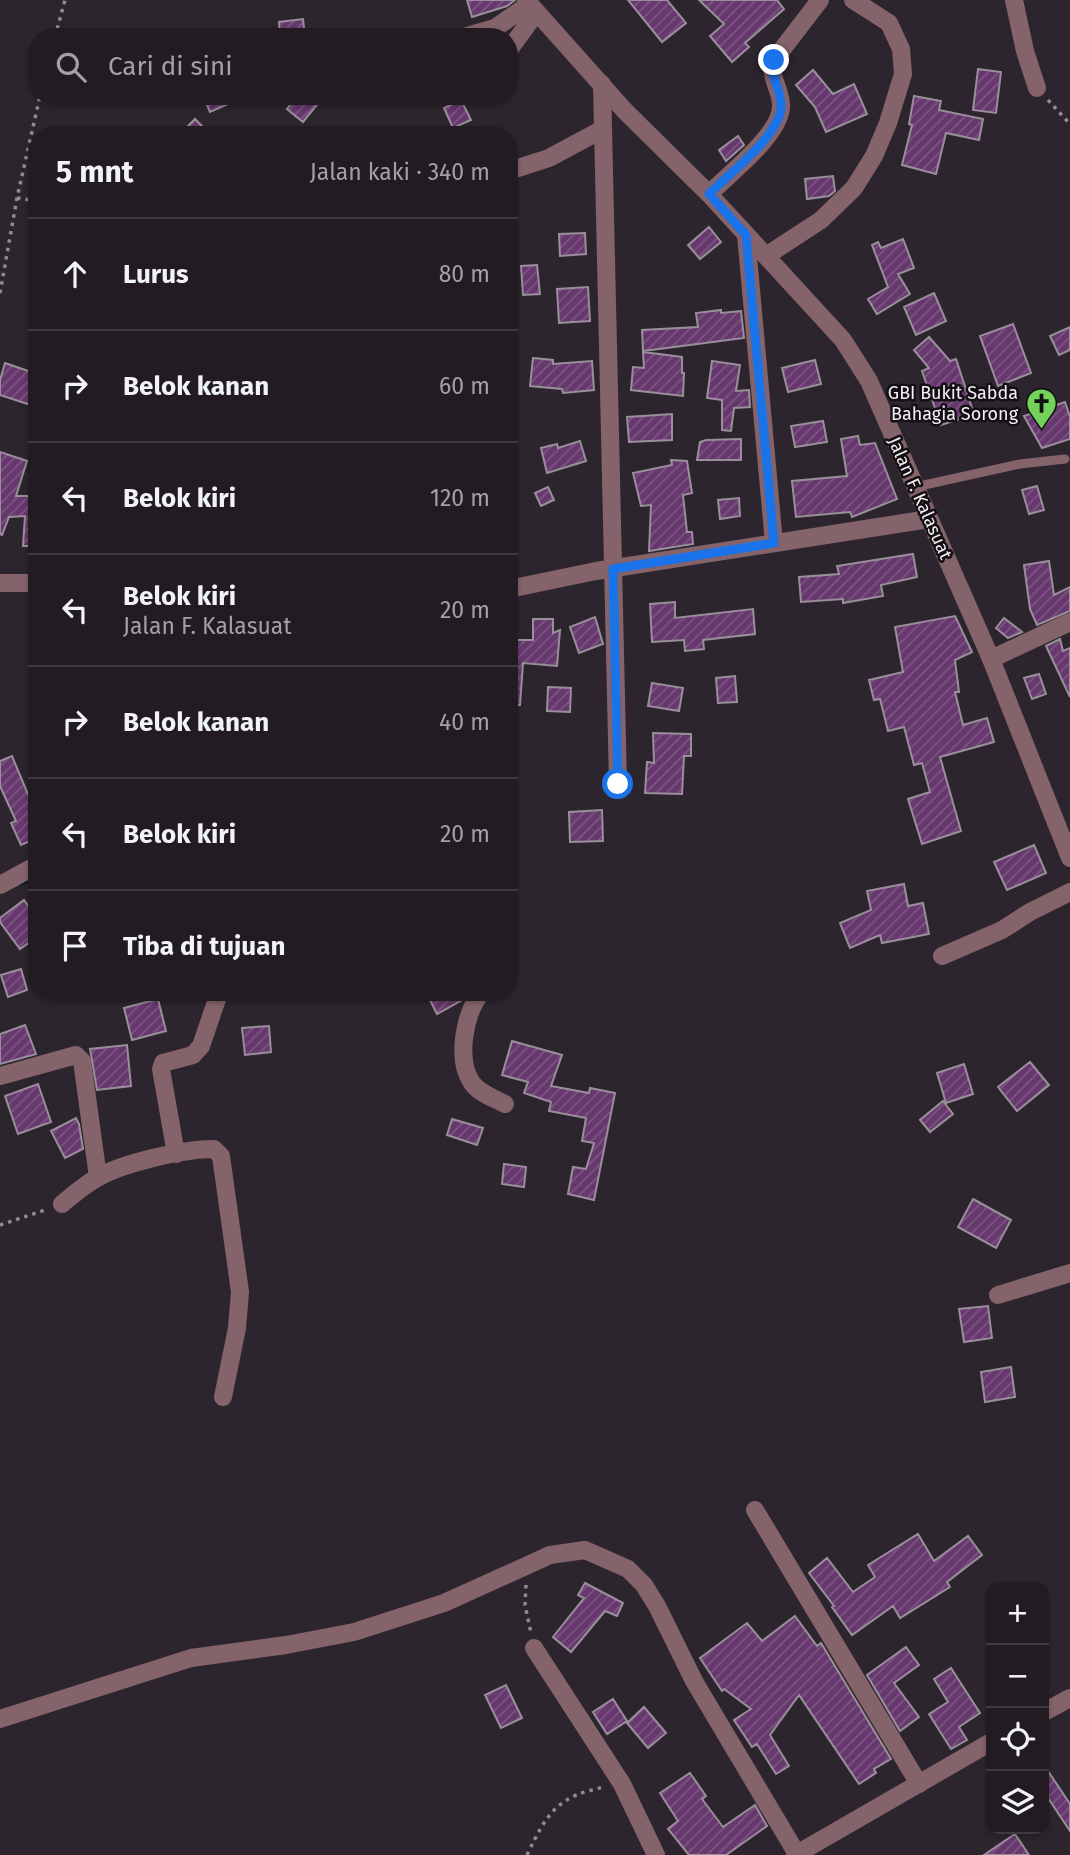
<!DOCTYPE html>
<html lang="id">
<head>
<meta charset="utf-8">
<style>
  body { margin:0; font-family:"Fira Sans",sans-serif; background:#2a252a; color:#f1f3f6 }
  .controls { position:absolute; right:21px; bottom:21px; display:grid; overflow:hidden; border-radius:14px; box-shadow:0 2px 5px #0004 }
  .controls button { width:63px; height:63px; display:grid; place-items:center; padding:0; border:0; border-bottom:2px solid #3f3a40; background:#221c22; color:#f1f3f6; font:35px sans-serif }
  .stop { position:absolute; width:21px; height:21px; margin:-16px; border:5px solid #1a73e8; border-radius:50%; background:#fff }
  .stop.end { background:#1a73e8; border-color:#fff; box-shadow:0 2px 7px #0008 }
  .list { margin:0; padding:0; list-style:none }
  h2 { display:flex; justify-content:space-between; align-items:center; height:91px; margin:0; padding:0 28px; font-size:30px }
  h2 small { font-size:23px; font-weight:400; color:#a2a1a5 }
  .list li { display:grid; grid-template-columns:46px 1fr auto; gap:21px; align-items:center; box-sizing:border-box; height:112px; padding:0 28px; border-top:2px solid #3f3a40 }
  .list b { display:block; font-size:26px; white-space:nowrap }
  .list p { margin:0; font-size:23px; white-space:nowrap; color:#a2a1a5 }
  .list em { font-size:23px; font-style:normal; color:#a2a1a5 }
  .icon { flex:none; width:38px; height:38px; fill:none; stroke:currentColor; stroke-width:2; stroke-linecap:round; stroke-linejoin:round }
  .map { position:relative; flex:none; width:1070px; height:1855px; overflow:hidden }
  .search { position:absolute; background:#221c22; box-shadow:0 2px 5px #0004; left:28px; top:28px; width:490px; height:77px; display:flex; align-items:center; gap:18px; box-sizing:border-box; padding:0 24px; border-radius:28px; color:#a2a1a5; font-size:26px }
  .panel { position:absolute; background:#221c22; box-shadow:0 2px 5px #0004; left:28px; top:126px; width:490px; height:875px; border-radius:28px }
  .map>svg:first-child { display:block }
  .lines { fill:none; stroke-linecap:round; stroke-linejoin:round }
  .stream { stroke:#001f23; stroke-width:5 }
  .building { fill:url(#building-hatch); stroke:#998f9a; stroke-width:2 }
  .path { stroke:#908a91; stroke-width:3.5; stroke-dasharray:3.5 5; stroke-linecap:butt }
  .service { stroke:#85636a; stroke-width:9 }
  .minor { stroke:#85636a; stroke-width:18 }
  .tertiary { stroke:#85636a; stroke-width:18 }
  .route { stroke:#1a73e8; stroke-width:9 }
  .labels { text-anchor:middle; stroke-width:5; stroke-linejoin:round; paint-order:stroke }
  .poi-label { font-size:18px; fill:#f3eef4; stroke:#131013; text-anchor:end }
  .street-label { font-size:18px; fill:#f3eef4; stroke:#131013 }
</style>
</head>
<body>
<div class="map">
<svg width="1070" height="1855" viewBox="0 0 1070 1855">
  <defs>
    <pattern id="building-hatch" width="6" height="6" patternUnits="userSpaceOnUse" patternTransform="scale(1.75)"><rect width="6" height="6" fill="#66386d"/><path d="M-1 1l2-2M0 6l6-6M5 7l2-2" fill="none" stroke="#7c5582"/></pattern>
  </defs>
  <rect width="100%" height="100%" fill="#2d252e"/>
  <g class="lines">
    <!-- stream -->
    <path class="stream" d="M21,883L37,876"/>
  </g>
  <!-- building -->
  <path class="building" d="M467,0H515L507,6L472,17Z
    M628,0H667L686,23L662,42Z
    M699,0H777L784,9L745,43L749,47L732,62L710,36L724,24Z
    M303,19L305,37H280L279,22Z
    M978,69L1001,72L996,113L973,110Z
    M813,70L833,94L854,84L867,114L826,132L815,107L796,85Z
    M203,96H246L210,112Z
    M297,96H324L303,122L287,109Z
    M914,96L941,101L939,110L983,119L979,140L946,133L936,174L902,165L912,125L909,124Z
    M461,100L471,120L453,128L444,108Z
    M195,119L211,135H179Z
    M738,136L744,145L726,161L719,150Z
    M833,176L835,191L829,196L807,199L805,179Z
    M709,227L721,242L700,259L688,245Z
    M585,233L586,254L560,256L559,234Z
    M903,239L914,268L898,274L910,294L877,314L868,299L888,287L872,245L878,242L881,248Z
    M537,265L540,294L523,295L521,266Z
    M588,287L590,321L559,323L557,289Z
    M934,293L946,321L916,335L904,307Z
    M721,310V313L741,311L744,338L643,351L642,330L698,327L696,313Z
    M1013,324L1031,373L998,386L980,336Z
    M1070,327V350L1059,355L1050,336Z
    M929,337L950,361L956,359L974,414L941,425L922,371L929,368L914,350Z
    M643,352L682,357V373H684L683,396L631,390L633,367L644,368Z
    M533,358L553,360V364L592,361L594,390L563,393L562,389L530,386Z
    M815,360L821,384L788,392L782,368Z
    M712,361L740,365L736,391L749,390L750,407L734,408L731,431L722,430V400L707,398Z
    M5,363L37,374V407L0,395V380Z
    M1065,402L1070,417V439L1042,448L1024,416Z
    M672,414V440L629,442L627,417Z
    M823,421L827,442L795,447L791,426Z
    M858,436L860,445L875,443L897,499L852,517L850,512L796,517L792,481L847,476L841,439Z
    M741,439V460H697L700,442L706,440Z
    M580,441L586,461L547,473L541,448L557,444L558,448Z
    M0,452L27,461L16,496H37V546H23L25,516L9,517L2,535L0,534Z
    M671,460L687,461L692,493L683,495L687,532H692L693,544L649,551L651,505L641,506L633,473L672,465Z
    M1037,486L1044,510L1029,514L1022,490Z
    M548,487L554,500L541,506L535,493Z
    M739,498L740,516L720,519L718,500Z
    M913,554L917,577L881,585L883,596L843,603V599L801,602L799,577L839,574L837,566Z
    M1049,561L1054,595L1070,587V611L1037,625L1030,609L1024,565Z
    M675,602V618L753,609L755,634L703,640L704,649L685,651L684,640L652,642L650,604Z
    M955,616L972,652L955,660L959,692H955L963,725L987,718L994,742L940,757L961,831L922,844L908,799L930,792L922,763L914,765L904,727L888,731L880,699L874,700L869,680L903,672L895,627Z
    M595,617L603,644L579,653L570,627Z
    M1004,618L1022,632L1008,638L996,628Z
    M533,619H553V633L560,630L557,666L523,663L520,705H509L510,640H533Z
    M1060,639L1063,651L1070,648V697L1046,646Z
    M1039,674L1046,694L1032,699L1024,678Z
    M735,676L737,702L718,703L716,678Z
    M652,683L683,688L679,711L648,706Z
    M548,687L571,688L570,712L547,711Z
    M653,733L691,734V756H684L682,794L645,793L647,762L654,763Z
    M12,756L37,816V838L21,845L11,823L16,821L0,786V761Z
    M602,810L603,841L570,842L569,812Z
    M1034,845L1046,873L1007,890L994,862Z
    M904,884L908,906L923,903L929,934L882,943L880,935L850,948L840,923L871,910L867,891Z
    M24,900L37,918V937L20,949L0,922V918Z
    M21,969L27,990L8,997L1,975Z
    M426,992H468L464,999L437,1014Z
    M158,999L166,1031L132,1040L124,1008Z
    M25,1025L36,1054L0,1064V1034Z
    M269,1026L271,1052L245,1055L242,1028Z
    M512,1041L562,1055L551,1086L589,1093L590,1088L615,1093L594,1200L568,1194L573,1167L586,1169L594,1143L582,1141L586,1118L549,1111L551,1102L524,1093L528,1082L502,1075Z
    M127,1045L131,1086L97,1090L90,1049Z
    M1030,1062L1049,1085L1017,1111L998,1087Z
    M964,1064L973,1094L946,1103L937,1073Z
    M38,1084L51,1122L18,1134L5,1096Z
    M943,1101L953,1114L930,1132L920,1120Z
    M76,1118L79,1124L83,1149L65,1158L51,1131Z
    M452,1119L483,1128L477,1145L447,1135Z
    M504,1164L526,1167L524,1187L502,1184Z
    M973,1199L1011,1220L996,1248L958,1227Z
    M988,1306L992,1338L964,1342L959,1309Z
    M1011,1367L1015,1397L985,1402L981,1372Z
    M918,1534L934,1561L968,1536L982,1555L947,1582L950,1587L900,1618L893,1606L852,1635L832,1607L834,1606L809,1573L827,1558L853,1592L875,1577L868,1565Z
    M585,1583L623,1603L617,1616L605,1611L571,1652L553,1637L584,1598L578,1595Z
    M795,1616L817,1646L821,1643L891,1759L874,1769L876,1773L859,1784L799,1695L770,1735L789,1766L776,1774L757,1744L752,1747L734,1720L751,1709L724,1689L722,1691L700,1658L747,1623L762,1641Z
    M906,1647L919,1665L894,1683L919,1717L900,1731L867,1675Z
    M951,1668L980,1713L959,1727L967,1740L951,1749L929,1714L948,1702L934,1679Z
    M506,1685L522,1718L501,1728L485,1695Z
    M613,1699L627,1721L607,1734L593,1712Z
    M644,1707L666,1733L648,1748L627,1723Z
    M1044,1765L1070,1804V1831L1044,1792Z
    M690,1773L706,1796L702,1799L723,1827L755,1805L767,1826L726,1855H689L668,1829L678,1821L660,1793Z
    M1015,1834L1029,1855H984Z"/>
  <g class="lines">
    <!-- path -->
    <path class="path" d="M55,37L65,0
      M1048,100L1070,124
      M17,198L37,201
      M0,293L17,198L40,96
      M0,1225L48,1209
      M526,1585L525,1605L531,1633
      M527,1855C547,1813 558,1795 606,1787"/>
    <!-- service -->
    <path class="service" d="M915,487L1020,464L1065,459"/>
    <!-- minor -->
    <path class="minor" d="M1014,0L1025,51L1037,88
      M464,37L495,28L528,5
      M509,50L536,13
      M602,84L618,784
      M509,171L549,158L603,129
      M709,194C729,174 780,135 781,107C782,90 768,77 774,60L820,0
      M746,235L774,543
      M766,256L821,220L854,188L874,156L888,123L903,74L901,49L889,23L853,0
      M0,583H37
      M509,589L596,571L929,519
      M991,659L1070,622
      M0,885L37,865
      M942,956L1002,930L1030,912L1070,892
      M482,992C464,1013 456,1060 472,1083C480,1094 494,1098 505,1104
      M0,1076L76,1055L82,1061L98,1177
      M176,1154L161,1069L163,1063L193,1055L201,1046L218,996
      M62,1204C73,1195 84,1185 97,1178C122,1163 184,1149 214,1149L221,1156L240,1292L237,1328L223,1397
      M998,1295L1070,1273
      M755,1510L919,1784
      M534,1648L622,1784L656,1855
      M0,1719L191,1658L286,1645L354,1632L444,1603L550,1555L585,1550L628,1569L644,1585L657,1606L694,1681L797,1854"/>
    <!-- tertiary -->
    <path class="tertiary" d="M526,0L625,111L709,194L843,340L869,381L991,659L1070,858
      M1044,1712L1070,1698
      M795,1855L991,1742"/>
  </g>
  <g class="lines">
    <!-- route -->
    <path class="route" d="M618,784L613,569L774,543L746,235L709,194C729,174 780,135 781,107C782,90 769,77 774,60"/>
  </g>
  <!-- icons -->
  <defs>
    <symbol id="church-pin" viewBox="-11 -11 22 30"><path d="M0 17L-7.5 6A9.5 9.5 0 1 1 7.5 6Z" fill="#73d25c" stroke="#131013"/><path d="M-1.2-6h2.4v3.5h3.3v2.4h-3.3V6h-2.4V-.1h-3.3v-2.4h3.3Z" fill="#111"/></symbol>
  </defs>
  <g fill-rule="evenodd">
    <use href="#church-pin" x="1024" y="386" width="35" height="47"/>
  </g>
  <g class="labels">
    <!-- poi labels -->
    <g class="poi-label">
      <text x="1018" y="399">GBI Bukit Sabda<tspan x="1018" dy="21">Bahagia Sorong</tspan></text>
    </g>
    <!-- street labels -->
    <g class="street-label">
      <text transform="translate(920 498) rotate(66)" y="6">Jalan F. Kalasuat</text>
    </g>
  </g>
</svg>
<div class="controls">
<button>+</button>
<button>−</button>
<button><svg class="icon" aria-label="locate" viewBox="0 0 24 24"><circle cx="12" cy="12" r="6"/><path d="M12 2v4M12 18v4M2 12h4M18 12h4"/></svg></button>
<button><svg class="icon" aria-label="layers" viewBox="0 0 24 24"><path d="M12 4l9 5-9 5-9-5zM3 14l9 5 9-5"/></svg></button>
</div>
<div class="stop" style="left:618px;top:784px"></div>
<div class="stop end" style="left:774px;top:60px"></div>
<div class="search"><svg class="icon" aria-label="search" viewBox="0 0 24 24"><circle cx="10" cy="10" r="6"/><path d="M15 15l6 6"/></svg>Cari di sini</div>
<section class="panel">
<h2>5 mnt<small>Jalan kaki · 340 m</small></h2>
<ul class="list">
<li><svg class="icon" aria-label="ahead" viewBox="0 0 24 24"><path d="M12 20V5M6 11l6-6 6 6"/></svg><div><b>Lurus</b></div><em>80 m</em></li>
<li><svg class="icon" aria-label="right" viewBox="0 0 24 24"><path d="M7 20v-9h11M14 6l5 5-5 5"/></svg><div><b>Belok kanan</b></div><em>60 m</em></li>
<li><svg class="icon" aria-label="left" viewBox="0 0 24 24"><path d="M17 20v-9H6M10 6l-5 5 5 5"/></svg><div><b>Belok kiri</b></div><em>120 m</em></li>
<li><svg class="icon" aria-label="left" viewBox="0 0 24 24"><path d="M17 20v-9H6M10 6l-5 5 5 5"/></svg><div><b>Belok kiri</b><p>Jalan F. Kalasuat</p></div><em>20 m</em></li>
<li><svg class="icon" aria-label="right" viewBox="0 0 24 24"><path d="M7 20v-9h11M14 6l5 5-5 5"/></svg><div><b>Belok kanan</b></div><em>40 m</em></li>
<li><svg class="icon" aria-label="left" viewBox="0 0 24 24"><path d="M17 20v-9H6M10 6l-5 5 5 5"/></svg><div><b>Belok kiri</b></div><em>20 m</em></li>
<li><svg class="icon" aria-label="arrive" viewBox="0 0 24 24"><path d="M6 21V4h12l-3 4 3 4H6"/></svg><div><b>Tiba di tujuan</b></div></li>
</ul>
</section>
</div>
</body>
</html>
